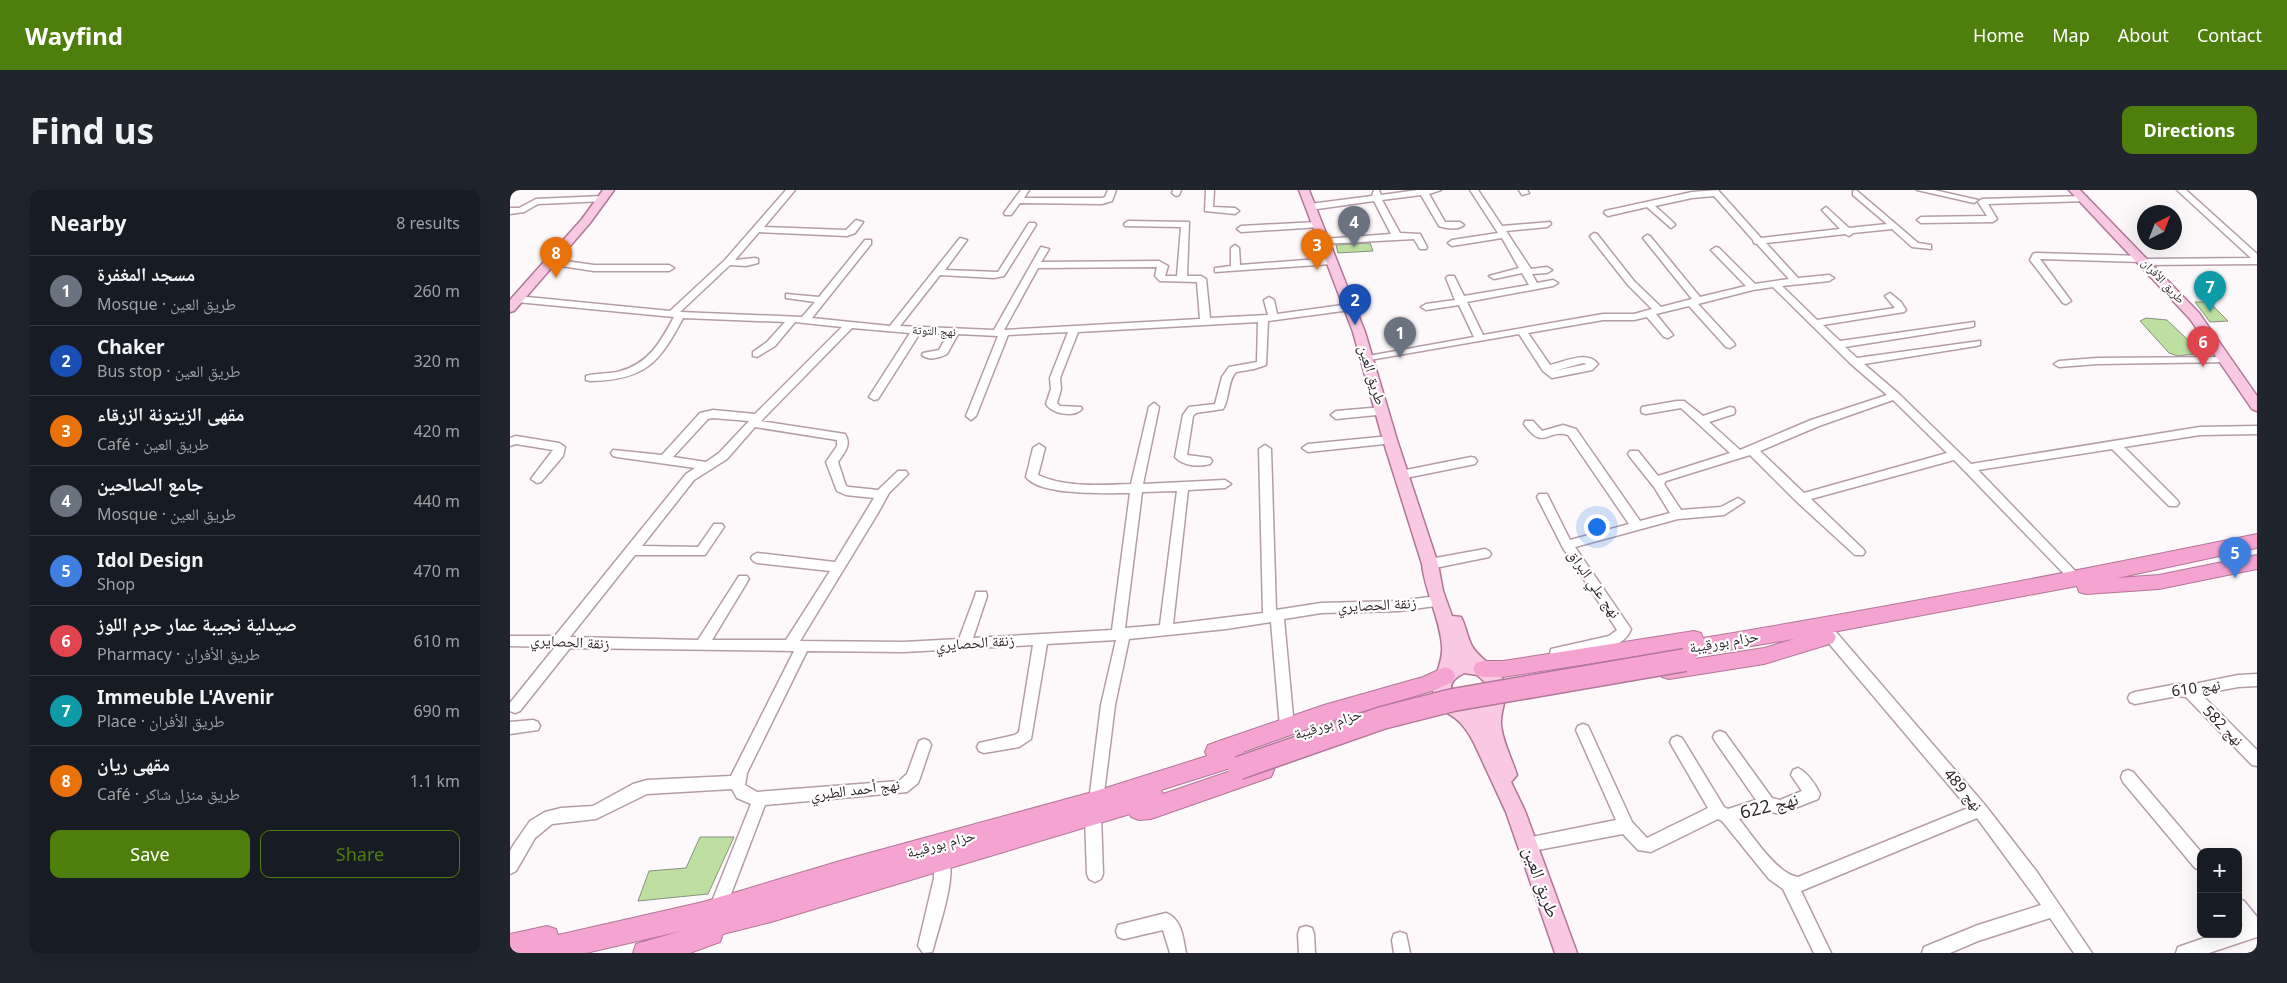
<!DOCTYPE html>
<html lang="en">
<head>
<meta charset="utf-8">
<style>
  body { margin:0; font-family:"Noto Sans","Noto Naskh Arabic",sans-serif; background:#20242c; color:#f1f3f6 }
  .controls { position:absolute; right:15px; bottom:15px; display:grid; overflow:hidden; border-radius:10px; box-shadow:0 5px 20px #0002 }
  .controls button { width:45px; height:45px; display:grid; place-items:center; padding:0; border:0; border-bottom:1px solid #363941; background:#171b24; color:#f1f3f6; font:25px sans-serif }
  .compass { position:absolute; left:1627px; top:15px; width:45px; height:45px; border-radius:50%; background:#171b24; box-shadow:0 5px 20px #0002; rotate:42deg }
  .you { position:absolute; left:1086px; top:336px; width:18px; height:18px; margin:-12px; border:4px solid #fff; border-radius:50%; background:#1a73e8; box-shadow:0 0 0 8px #1a73e833 }
  .badge { display:grid; place-items:center; width:32px; height:32px; border-radius:50%; background:#4e7e0b; color:#fff; font-size:16px; font-weight:700 }
  .pin { position:absolute; translate:-50% -41px; filter:drop-shadow(0 1px 2px #0008) }
  .pin::after { content:''; position:absolute; top:26px; width:18px; height:15px; background:inherit; clip-path:polygon(0 0,100% 0,50% 100%) }
  .list { margin:0; padding:0; list-style:none }
  h2 { display:flex; justify-content:space-between; align-items:center; height:65px; margin:0; padding:0 20px; font-size:21px }
  h2 small { font-size:16px; font-weight:400; color:#9ea1a6 }
  .list li { display:grid; grid-template-columns:32px 1fr auto; gap:15px; align-items:center; box-sizing:border-box; height:70px; padding:0 20px; border-top:1px solid #363941 }
  .list b { display:block; font-size:19px; white-space:nowrap }
  .list p { margin:0; font-size:16px; white-space:nowrap; color:#9ea1a6 }
  .list em { font-size:16px; font-style:normal; color:#9ea1a6 }
  .actions { display:flex; gap:10px; padding:15px 20px }
  .actions a { flex:1; padding:11px 0; border:1px solid #4e7e0b; border-radius:10px; text-align:center; font-size:18px; color:#4e7e0b }
  .actions .main { background:#4e7e0b; color:#fff }
  .map { position:relative; flex:none; width:1747px; height:763px; overflow:hidden; border-radius:10px }
  header { display:flex; align-items:center; gap:30px; box-sizing:border-box; height:70px; padding:0 25px; background:#4e7e0b; color:#fff }
  header strong { font-size:24px }
  nav { display:flex; gap:28px; margin-inline-start:auto; font-size:18px }
  .intro { display:flex; align-items:center; justify-content:space-between; box-sizing:border-box; height:120px; padding:0 30px }
  h1 { margin:0; font-size:35px }
  .button { padding:12px 22px; border-radius:10px; background:#4e7e0b; color:#fff; font-size:18px; font-weight:700 }
  main { display:flex; gap:30px; padding:0 30px }
  aside { flex:1; background:#171b24; border-radius:10px; box-shadow:0 5px 20px #0002 }
  .map>svg:first-child { display:block }
  .building { fill:#bddfa1; stroke:#86917d }
  .lines { fill:none; stroke-linecap:round; stroke-linejoin:round }
  .minor-casing { stroke:#b49da9; stroke-width:3 }
  .major-casing { stroke:#b07797; stroke-width:3 }
  .highway-casing { stroke:#b07797; stroke-width:2 }
  .minor { fill:#fff; fill-rule:evenodd }
  .major { fill:#f9c8e3; fill-rule:evenodd }
  .highway { fill:#f5a3d1; fill-rule:evenodd }
  .highway-bridge-casing { stroke:#b07797; stroke-width:25; stroke-linecap:butt }
  .highway-bridge { stroke:#f5a3d1; stroke-width:22 }
  .labels { text-anchor:middle; stroke-width:4.5; stroke-linejoin:round; paint-order:stroke }
  .far-street-label { font-size:12px; fill:#2f262b; stroke:#fff }
  .street-label { font-size:15px; fill:#2f262b; stroke:#fff }
  .near-street-label { font-size:18px; fill:#2f262b; stroke:#fff }
</style>
</head>
<body>
<header>
<strong>Wayfind</strong>
<nav><a>Home</a><a>Map</a><a>About</a><a>Contact</a></nav>
</header>
<div class="intro"><h1>Find us</h1><a class="button">Directions</a></div>
<main>
<aside>
<h2>Nearby<small>8 results</small></h2>
<ul class="list">
<li><span class="badge" style="background:#6b7280">1</span><div><b>مسجد المغفرة</b><p>Mosque · طريق العين</p></div><em>260 m</em></li>
<li><span class="badge" style="background:#1a4fb4">2</span><div><b>Chaker</b><p>Bus stop · طريق العين</p></div><em>320 m</em></li>
<li><span class="badge" style="background:#e8710a">3</span><div><b>مقهى الزيتونة الزرقاء</b><p>Café · طريق العين</p></div><em>420 m</em></li>
<li><span class="badge" style="background:#6b7280">4</span><div><b>جامع الصالحين</b><p>Mosque · طريق العين</p></div><em>440 m</em></li>
<li><span class="badge" style="background:#3f7fe0">5</span><div><b>Idol Design</b><p>Shop</p></div><em>470 m</em></li>
<li><span class="badge" style="background:#e0444e">6</span><div><b>صيدلية نجيبة عمار حرم اللوز</b><p>Pharmacy · طريق الأفران</p></div><em>610 m</em></li>
<li><span class="badge" style="background:#0f9aa8">7</span><div><b>Immeuble L'Avenir</b><p>Place · طريق الأفران</p></div><em>690 m</em></li>
<li><span class="badge" style="background:#e8710a">8</span><div><b>مقهى ريان</b><p>Café · طريق منزل شاكر</p></div><em>1.1 km</em></li>
</ul>
<div class="actions"><a class="main">Save</a><a>Share</a></div>
</aside>
<div class="map">
<svg width="1747" height="763" viewBox="0 0 1747 763">
  <rect width="100%" height="100%" fill="#fdf8fa"/>
  <!-- building -->
  <path class="building" d="M860,53L863,61L828,63L826,55Z
    M1685,112H1699L1718,131L1700,132Z
    M1636,128L1657,130L1678,150L1686,162H1683L1684,164L1668,166L1659,163L1630,131Z
    M190,647H224L198,704L128,711L139,681L176,678Z"/>
  <g class="lines">
    <defs>
      <path id="minor" d="M276,0H285L254,37L336,40L346,30L353,32L345,43L337,46L249,42L225,70L245,68L248,69V73L236,76L220,75L170,122L292,127L305,112L276,108V104L309,107L355,50H361V54L302,128L380,136L450,48L457,50L435,80L488,82L519,33H525L526,35L494,86L484,88L430,85L390,136L484,140L531,57L539,59L531,72L649,71L658,76L655,86H667L671,37L615,36L614,34L618,31L679,32L677,86H691L696,89L700,128L758,125L754,110L759,107L764,110L767,124L840,114L845,117L840,120L758,131L756,175L744,179L726,182C717,192 720,208 713,219L686,223L683,226L677,265L700,268L702,271L700,274C688,277 673,276 665,267L673,225L679,217L705,214L712,187L719,177L747,172L748,132L568,142L550,188L551,199L547,213L550,216L571,217L572,219C564,228 542,224 536,214L541,199L540,188L558,142L498,145L466,226L461,230L456,226L488,146L448,144L437,164C429,168 419,171 412,165L413,163L429,160L438,144L410,143L368,209L364,210L359,207L400,143L342,138L251,231L335,244C342,255 334,263 328,272L336,296L339,297L368,300L388,281H396L398,284L379,303L368,323L290,451L394,452L449,449L465,406L466,402H476L477,406L463,448L602,440L620,303C597,303 530,306 516,287L523,258L529,254L535,258L528,285C556,298 592,295 621,294L639,217L644,213L649,217L633,294L715,290L721,294L715,298L678,300L663,434L753,423L749,259L755,255L761,259L766,420L811,413L889,411L927,406L932,407L933,411L932,415L889,421L811,423L774,429L784,537L782,541L777,543L772,541L770,537L761,432L716,439L619,449L605,515L593,611L591,616L586,618L581,616L579,611L591,515L606,450L537,454L521,549L509,557L474,563L469,561L467,557L469,553L505,545L509,542L523,455L394,462L297,461L237,583L235,595L247,602L389,591L397,584L409,551L414,549L419,551L421,555L410,588L408,593L397,602L255,615L213,725L207,727L201,725L199,719L241,614L227,608L222,599L137,604L86,629L42,634L25,648L6,681L0,684V661L4,654L20,631L35,622L51,618L83,616L123,594L137,590L221,586L284,461L60,458L10,521L5,523L0,521V513L45,457L0,456V446H45L176,284L185,278L107,267L103,266L101,263L103,260L152,265L190,223L203,220L245,224L332,137L285,132L265,156L247,167L243,166V162L257,152L275,132L173,128C149,174 134,190 80,191L76,190V186C86,183 97,184 107,182C138,175 150,153 164,127L7,112L2,109L7,106L160,121L215,70ZM647,77L645,86L650,91L687,92L690,129L494,140L528,78ZM203,228L239,231L209,263L196,272L163,267L198,229ZM245,237L327,250V256L316,272L327,301L336,305L364,308L325,372L247,363L243,365L241,368L243,371L247,373L320,381L276,450H202L239,389L237,386H229L188,450L60,447L125,365H195L214,337L212,334H204L188,357L132,356L184,290L217,269ZM667,301L650,435L615,438L632,302Z
        M511,0H519L514,8H592L595,7L598,0H606L602,11L592,14L510,13L501,25H495L494,23Z
        M663,0H671L669,5L666,6L662,3Z
        M696,0H704L703,17L725,18L729,21L725,24L695,21Z
        M864,0H869L871,5L908,0H931L919,4L935,32H950L954,35C948,40 937,39 929,36L911,5L872,10L890,43L910,44L917,57L916,59H910L904,49L811,54L810,52L814,49L881,44L864,11L800,20L796,17L800,14L862,6Z
        M960,0H968L992,36L1040,32L1041,34L1037,37L996,41L1021,79L1037,77L1042,80L1037,83L1022,84L1027,93L1043,90L1048,93L1043,96L957,112L973,145L1093,124H1124L1142,119L1118,95L1081,48L1080,46L1084,43L1087,44L1124,91L1151,117L1182,109L1133,48L1137,45L1140,46L1190,107L1236,96L1203,62L1201,60L1206,57L1209,58L1245,94L1279,89L1247,54L1244,53L1243,50L1204,6L1182,8L1145,16L1164,33L1165,35L1161,38L1137,17L1098,26L1094,23L1095,21L1182,2L1208,0L1251,48L1330,39L1312,20L1316,17L1339,38L1377,34L1343,5V1L1346,0L1408,53L1421,55V59L1402,57L1382,39L1343,43L1339,46L1335,44L1256,53L1288,88L1319,85L1324,88L1319,91L1272,96L1307,130L1385,118L1375,106L1380,103L1391,112L1396,120L1394,122L1313,135L1330,151L1464,132V136L1461,137L1335,157L1347,168L1470,151V155L1466,156L1354,174L1389,204L1461,274L1690,237L1747,236V244L1690,245L1614,257L1667,310L1669,313L1667,316H1659L1602,259L1468,280L1570,386L1572,389L1570,392H1562L1444,270L1301,309L1353,359L1355,362L1353,365H1345L1286,311L1240,265L1156,291L1154,294L1171,320L1211,317L1228,308L1234,312L1214,325L1168,329L1065,357L1121,439C1113,462 1074,463 1053,467L1051,474L1046,476L1041,474L1039,470L1041,459L1099,446L1107,440L1053,358L1027,307L1029,304H1037L1060,350L1119,334L1058,245C1037,238 1034,262 1014,234L1015,231H1023L1032,241L1053,235L1066,239L1130,331L1160,323L1144,297L1120,267L1118,264L1120,261H1128L1148,286L1220,263L1171,218L1136,224L1132,223L1131,220L1132,217L1167,211H1174L1193,226L1220,217L1224,218L1225,221L1224,224L1199,232L1230,260L1301,230L1377,205L1341,174L1263,97L1243,100L1188,114L1224,153L1225,155L1220,158L1216,157L1179,116L1146,124L1163,145L1158,148L1154,147L1137,127L1124,130H1093L1018,143L1040,175C1054,172 1077,160 1088,174L1082,180L1042,188L1033,181L1009,144L854,171V167L858,166L964,147L949,115L916,120L911,117L916,114L945,110L936,88L938,86H944L954,106L1019,95L1012,83L984,89L979,86L1009,78L992,48L942,56L938,53L942,50L988,43ZM1073,173L1077,174L1044,181ZM1383,210L1437,263L1294,303L1250,261L1309,236Z
        M1009,0H1017L1019,3L1012,5Z
        M1407,0H1424L1468,10L1464,13Z
        M1667,0H1676L1747,64V74L1636,75L1632,72L1530,69L1561,111L1556,114L1553,113L1520,70L1523,64L1526,63L1633,66L1637,69L1741,68Z
        M93,6L97,9L96,11L28,14L14,22L0,24V18H9L26,9Z
        M1574,6L1577,7V11L1478,14L1487,29L1483,32L1411,33L1407,30L1411,27L1477,26L1468,12L1472,9Z
        M807,32L811,35L810,37L731,42L727,39L731,36Z
        M725,55L729,58L730,75L821,68L826,71L821,74L705,82V78L721,76V58Z
        M41,69L84,75H159L164,78L159,81H84L38,74L36,72Z
        M1716,167L1721,170L1720,172L1587,174L1549,177L1544,174L1549,171L1587,168Z
        M873,217L877,218L878,221L877,224L826,229L821,225L826,221Z
        M6,246L49,253L55,257L53,266L31,292L27,293L21,289L43,260L6,254L0,256V248Z
        M880,246L884,247L886,250L884,253L798,262L792,258L798,254Z
        M961,267L965,268L967,271L965,274L891,289L885,285L891,281Z
        M975,359L979,361L981,364L979,367L920,379L914,374L920,369Z
        M1321,441L1326,442L1475,615L1527,682L1582,763H1564L1540,728L1468,751L1440,763H1412L1414,757L1468,735L1531,715L1467,628L1291,701L1321,763H1304L1273,699L1259,689L1212,631L1208,629L1141,662L1128,660L1113,644L1017,662L1012,660L1009,655L1012,650L1017,648L1106,630L1066,540L1068,536L1073,534L1078,536L1122,632L1137,648L1198,618L1162,556L1160,552L1162,548L1167,546L1172,548L1214,617L1218,619L1246,610L1205,551L1203,547L1205,543L1210,541L1215,543L1262,608L1270,610L1292,601L1281,585L1283,580L1288,578C1297,582 1306,595 1310,604L1308,609L1270,624L1257,621L1229,629C1242,645 1268,685 1288,687L1458,618L1316,450L1314,446L1316,442Z
        M1747,484V496L1728,497L1691,504L1747,560V576L1742,575L1676,507L1667,506L1625,514L1620,512L1618,508L1620,504L1625,502L1667,494L1679,495L1728,485Z
        M23,530L28,532L30,536L28,540L0,544V532Z
        M1618,580L1623,582L1691,662V680L1685,678L1613,592L1611,587L1613,582Z
        M583,619L588,621L591,626L593,684L591,689L585,692L579,689L577,684L575,626L578,621Z
        M432,662L438,664C447,685 430,733 424,756L422,762L413,763L408,756L424,688V669L426,664Z
        M1728,709L1734,711L1747,727V747L1699,763H1666L1668,757L1706,744H1728V737L1733,735L1728,730Z
        M656,723C672,729 673,748 676,763H660L653,740L614,749L608,747L606,741L608,735Z
        M796,736L802,738L804,744L805,763H789L788,744L790,738Z
        M890,742L896,744L900,763H884L882,750L884,744Z"/>
      <path id="major" d="M93,0H104L80,33L4,121L0,122V110L72,29Z
        M789,0H799L855,142L887,250L928,374L933,401L942,426L951,427C956,436 957,447 962,456C971,472 991,477 995,496C998,508 990,521 991,534C992,550 1002,569 1007,585L1001,592L1015,621L1067,763H1045L996,622L964,553C960,545 953,534 945,528C936,522 929,519 924,507C919,493 934,474 932,456C930,428 915,402 912,374L873,250L843,142ZM954,483L967,485L977,494V507C964,519 952,520 941,503C940,491 944,489 954,483Z
        M1559,0H1570L1689,123L1747,206V221L1742,219L1680,129Z"/>
      <path id="highway" d="M1747,344V358L1607,388L1649,385L1747,365V379L1649,399L1576,404L1569,402L1567,396L1323,442L1326,447L1323,453L1254,474L1159,489L1152,487L1149,481L1152,475L1159,473L1254,458L1284,449L1170,468L1163,466L1160,461L993,487H973L966,485L963,479L966,473L973,471H993L1184,441L1191,443L1193,448C1379,417 1563,382 1747,344Z
        M935,477L942,480L945,486L942,492L925,500L814,533L733,562L736,567L733,574L651,600L653,604L753,570L761,573L764,580L761,587L641,629L629,630L621,627L620,624L261,732L213,744L210,752L180,763H123L126,754L171,741L76,763H0V744L37,736L46,739L48,745L193,712L330,671L586,601L697,566L695,562L698,555L706,552L814,515L913,487Z"/>
    </defs>
    <!-- minor casing -->
    <use href="#minor" class="minor-casing"/>
    <!-- major casing -->
    <use href="#major" class="major-casing"/>
    <!-- highway casing -->
    <use href="#highway" class="highway-casing"/>
    <!-- minor -->
    <use href="#minor" class="minor"/>
    <!-- major -->
    <use href="#major" class="major"/>
    <!-- highway -->
    <use href="#highway" class="highway"/>
    <defs>
      <path id="highway-bridge" d="M729,578L872,528L943,510L1175,470"/>
    </defs>
    <!-- highway-bridge casing -->
    <use href="#highway-bridge" class="highway-bridge-casing"/>
    <!-- highway-bridge -->
    <use href="#highway-bridge" class="highway-bridge"/>
  </g>
  <g class="labels">
    <!-- far-street labels -->
    <g class="far-street-label">
      <text transform="translate(1653 91) rotate(47)" y="4">طريق الأفران</text>
      <text transform="translate(424 141) rotate(3)" y="4">نهج التوتة</text>
    </g>
    <!-- street labels -->
    <g class="street-label">
      <text transform="translate(862 185) rotate(73)" y="5">طريق العين</text>
      <text transform="translate(1084 394) rotate(55)" y="5">نهج علي البراق</text>
      <text transform="translate(867 415) rotate(-3)" y="5">زنقة الحصايري</text>
      <text transform="translate(60 452) rotate(3)" y="5">زنقة الحصايري</text>
      <text transform="translate(1214 452) rotate(-10)" y="5">حزام بورقيبة</text>
      <text transform="translate(465 453) rotate(-4)" y="5">زنقة الحصايري</text>
      <text transform="translate(1686 498) rotate(-8)" y="5">نهج 610</text>
      <text transform="translate(818 534) rotate(-18)" y="5">حزام بورقيبة</text>
      <text transform="translate(1713 536) rotate(45)" y="5">نهج 582</text>
      <text transform="translate(345 600) rotate(-7)" y="5">نهج أحمد الطبري</text>
      <text transform="translate(1453 600) rotate(50)" y="5">نهج 489</text>
      <text transform="translate(431 654) rotate(-15)" y="5">حزام بورقيبة</text>
    </g>
    <!-- near-street labels -->
    <g class="near-street-label">
      <text transform="translate(1259 616) rotate(-14)" y="6">نهج 622</text>
      <text transform="translate(1031 692) rotate(70)" y="6">طريق العين</text>
    </g>
  </g>
</svg>
<div class="controls">
<button>+</button>
<button>−</button>
</div>
<svg class="compass" viewBox="-18 -18 36 36"><path d="M0-13l5 13h-10z" fill="#e53935"/><path d="M0 13l5-13h-10z" fill="#9ea1a6"/></svg>
<div class="you"></div>
<div class="pin badge" style="left:890px;top:168px;background:#6b7280">1</div>
<div class="pin badge" style="left:845px;top:135px;background:#1a4fb4">2</div>
<div class="pin badge" style="left:807px;top:80px;background:#e8710a">3</div>
<div class="pin badge" style="left:844px;top:57px;background:#6b7280">4</div>
<div class="pin badge" style="left:1725px;top:388px;background:#3f7fe0">5</div>
<div class="pin badge" style="left:1693px;top:177px;background:#e0444e">6</div>
<div class="pin badge" style="left:1700px;top:122px;background:#0f9aa8">7</div>
<div class="pin badge" style="left:46px;top:88px;background:#e8710a">8</div>
</div>
</main>
</body>
</html>
